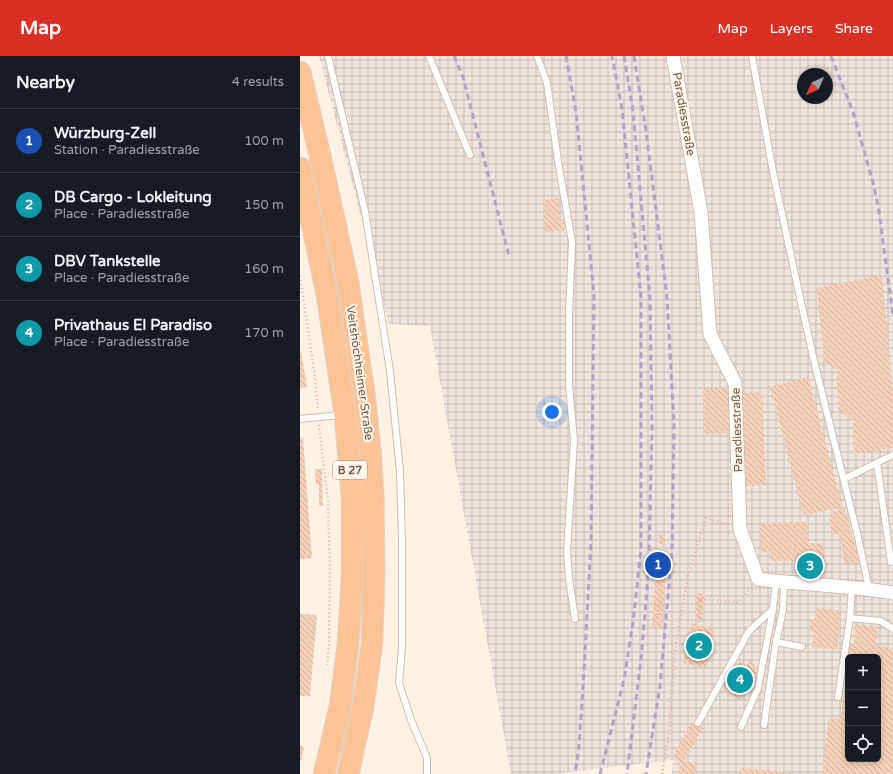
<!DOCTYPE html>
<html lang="en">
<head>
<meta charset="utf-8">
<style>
  body { margin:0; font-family:"Varela Round",sans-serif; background:#242831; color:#f1f3f6 }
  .controls { position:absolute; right:12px; bottom:12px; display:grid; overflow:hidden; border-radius:6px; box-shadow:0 2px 6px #0003 }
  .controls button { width:36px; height:36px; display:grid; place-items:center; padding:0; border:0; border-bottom:1px solid #363941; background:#171b24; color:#f1f3f6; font:20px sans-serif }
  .compass { position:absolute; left:497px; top:12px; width:36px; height:36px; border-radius:50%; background:#171b24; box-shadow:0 2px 6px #0003; rotate:225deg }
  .you { position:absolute; left:252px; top:356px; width:14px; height:14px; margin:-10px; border:3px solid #fff; border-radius:50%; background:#1a73e8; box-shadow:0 0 0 6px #1a73e833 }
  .badge { display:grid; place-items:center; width:26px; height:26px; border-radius:50%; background:#d93025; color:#fff; font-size:13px; font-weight:700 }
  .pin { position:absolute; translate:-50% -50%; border:2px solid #fff; box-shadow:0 1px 4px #0006 }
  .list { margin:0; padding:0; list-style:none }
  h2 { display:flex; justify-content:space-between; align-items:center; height:52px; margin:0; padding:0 16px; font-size:17px }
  h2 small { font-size:13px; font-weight:400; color:#9ea1a6 }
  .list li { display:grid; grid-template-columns:26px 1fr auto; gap:12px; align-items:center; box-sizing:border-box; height:64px; padding:0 16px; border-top:1px solid #363941 }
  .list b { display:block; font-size:15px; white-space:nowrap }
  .list p { margin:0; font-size:13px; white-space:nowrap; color:#9ea1a6 }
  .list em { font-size:13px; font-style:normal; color:#9ea1a6 }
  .icon { flex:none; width:22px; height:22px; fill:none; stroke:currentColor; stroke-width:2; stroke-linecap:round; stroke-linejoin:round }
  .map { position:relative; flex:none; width:593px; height:718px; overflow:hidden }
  header { display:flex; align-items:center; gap:24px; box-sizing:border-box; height:56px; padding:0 20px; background:#d93025; color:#fff }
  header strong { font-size:19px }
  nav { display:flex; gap:22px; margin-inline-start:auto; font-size:14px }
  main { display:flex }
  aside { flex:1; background:#171b24 }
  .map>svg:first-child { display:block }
  .industrial { fill:url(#industrial-grid); fill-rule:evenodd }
  .building { fill:url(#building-back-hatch) }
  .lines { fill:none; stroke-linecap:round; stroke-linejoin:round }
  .service-casing { stroke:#d3bcab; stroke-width:8 }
  .minor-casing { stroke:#d3bcab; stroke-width:15 }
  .trunk-casing { stroke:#dcd4cf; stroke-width:23 }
  .path { stroke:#dbb39b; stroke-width:2.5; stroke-dasharray:1 3; stroke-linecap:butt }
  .service { stroke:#fff; stroke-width:6 }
  .minor { stroke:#fff; stroke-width:13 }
  .trunk { stroke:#fec496; stroke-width:21 }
  .rail { stroke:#b6a0c9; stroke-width:3; stroke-dasharray:6 4; stroke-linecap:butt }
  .labels { text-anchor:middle; stroke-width:4; stroke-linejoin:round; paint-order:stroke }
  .shield { fill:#fff7eb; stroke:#a18878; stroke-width:1 }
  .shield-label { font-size:11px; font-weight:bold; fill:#795846 }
  .street-label { font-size:12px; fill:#795846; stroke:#fff7eb }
</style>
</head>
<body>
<header>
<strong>Map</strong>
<nav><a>Map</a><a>Layers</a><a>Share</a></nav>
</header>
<main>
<aside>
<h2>Nearby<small>4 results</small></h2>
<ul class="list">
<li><span class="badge" style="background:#1a4fb4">1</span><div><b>Würzburg-Zell</b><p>Station · Paradiesstraße</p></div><em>100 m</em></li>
<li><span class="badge" style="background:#0f9aa8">2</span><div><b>DB Cargo - Lokleitung</b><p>Place · Paradiesstraße</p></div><em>150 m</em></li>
<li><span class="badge" style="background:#0f9aa8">3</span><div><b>DBV Tankstelle</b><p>Place · Paradiesstraße</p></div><em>160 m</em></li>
<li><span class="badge" style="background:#0f9aa8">4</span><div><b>Privathaus El Paradiso</b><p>Place · Paradiesstraße</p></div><em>170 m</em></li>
</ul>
</aside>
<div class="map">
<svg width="593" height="718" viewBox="0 0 593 718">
  <defs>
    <pattern id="industrial-grid" width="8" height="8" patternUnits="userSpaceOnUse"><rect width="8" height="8" fill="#ede5de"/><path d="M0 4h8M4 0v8" fill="none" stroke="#c5bcb6"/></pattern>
    <pattern id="building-back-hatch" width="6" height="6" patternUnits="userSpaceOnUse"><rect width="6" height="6" fill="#f6d0b8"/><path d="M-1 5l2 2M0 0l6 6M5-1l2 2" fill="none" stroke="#ccac97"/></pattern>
  </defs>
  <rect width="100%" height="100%" fill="#fef3e3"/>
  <!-- industrial -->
  <path class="industrial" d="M19,0H593V718H372L373,704L252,718H211L130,270L89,268ZM503,18H527V42H503ZM548,601H578V703H548Z"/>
  <!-- building -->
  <path class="building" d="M258,142L261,166H264L265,174L246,176L242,144Z
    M582,219L593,338V392L554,398L553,365L538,354L537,314L524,305L517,232Z
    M0,295H1L7,331L0,332Z
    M508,321L542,450L504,460L470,331Z
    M403,332H432L433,377L404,378Z
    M462,336L466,429L446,430L442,337Z
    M3,381L12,502L0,503V382Z
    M15,413H22L23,450H19V428H16Z
    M545,453V459H548L551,477L560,506L544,507L540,478L532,479L529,462H531L530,456Z
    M508,466L509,487H523L524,500L509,501V505L524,504V519H499V515H495V505H470V496H461L460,467Z
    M359,478H365L364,488H359Z
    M355,524L365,525L362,572L352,571Z
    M397,537L405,538L402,564L395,563Z
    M517,552L541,555L537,594L512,591L514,576L509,575L511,563H516Z
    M0,558L17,559L10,640H0Z
    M392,567L415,573L406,612L383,607Z
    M556,568L578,571L576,589L593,592V718H522L529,662L541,663L547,608H548V703H578V601H548L549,587L554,588Z
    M450,604L455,608L453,612L458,615L440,644L423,633L440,605L447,609Z
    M392,666L403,672L384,705L396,707L395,718H379L380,705L374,704L376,693Z
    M0,690L4,691L1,705H0Z
    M440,712L492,717V718H439Z"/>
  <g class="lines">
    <defs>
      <path id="service" d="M28,0L65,155L90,315L100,415L102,486V592L99,627L111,664L127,702V718
        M129,0L170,99
        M237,0L247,27L258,105L272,186L269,259V329L274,384L267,496L269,522L275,563
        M452,0L474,121L502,251L515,309L558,481L569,533
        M0,363L41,359
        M577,407L591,506
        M544,423L593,399
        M550,562L552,531
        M476,586L502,591
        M538,641L550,562L581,565L593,573
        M398,667L449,575L473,553
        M464,669L476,586L483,554L484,526
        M441,671L458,632L473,553L476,525"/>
      <path id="minor" d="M373,0L401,156L410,278L435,327L440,473L458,523C503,529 548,529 593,537"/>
      <path id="trunk" d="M0,16L21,104L48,226L65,344L70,392L73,437L74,516L72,587L63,651L48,718
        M0,112L27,238L45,359L52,440V522L48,589L40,651L24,718"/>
    </defs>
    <!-- service casing -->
    <use href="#service" class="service-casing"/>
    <!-- minor casing -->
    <use href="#minor" class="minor-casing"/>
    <!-- trunk casing -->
    <use href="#trunk" class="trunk-casing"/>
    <!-- path -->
    <path class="path" d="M0,220L15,321L18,354
      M19,369L28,446L30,510L29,588L27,609
      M351,548L358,550L364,549
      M357,563L358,550
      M399,566L400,543L439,546L452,531
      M362,718L369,677L374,601L388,519L406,462L428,469"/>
    <!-- service -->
    <use href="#service" class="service"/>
    <!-- minor -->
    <use href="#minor" class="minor"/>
    <!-- trunk -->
    <use href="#trunk" class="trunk"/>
    <!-- rail -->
    <path class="rail" d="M154,0L163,21L209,200
      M266,0L276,56L294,239L291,487L284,615L279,691L275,718
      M324,0L333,55L350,243L352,371L349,497L347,533L341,603L327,718
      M334,0L346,75L367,241L374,368L372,495L360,630L346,718
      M531,0L553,56L574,130L579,156L593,260
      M300,718L324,624L333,566L341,493V242L322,53L312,0"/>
  </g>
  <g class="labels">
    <!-- shield labels -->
    <rect class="shield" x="33" y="405" width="34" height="18" rx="3"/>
    <g class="shield-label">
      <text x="50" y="418">B 27</text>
    </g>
    <!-- street labels -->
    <g class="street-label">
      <text transform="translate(384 58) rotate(80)" y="4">Paradiesstraße</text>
      <text transform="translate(60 317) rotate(82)" y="4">Veitshöchheimer Straße</text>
      <text transform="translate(437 374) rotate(-92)" y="4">Paradiesstraße</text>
    </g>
  </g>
</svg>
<div class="controls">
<button>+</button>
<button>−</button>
<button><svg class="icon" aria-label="locate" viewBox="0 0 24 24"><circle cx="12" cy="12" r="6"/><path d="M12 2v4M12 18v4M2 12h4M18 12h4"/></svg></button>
</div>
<svg class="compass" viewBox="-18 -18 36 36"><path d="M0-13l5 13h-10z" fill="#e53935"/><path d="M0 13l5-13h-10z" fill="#9ea1a6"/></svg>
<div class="you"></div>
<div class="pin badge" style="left:358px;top:509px;background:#1a4fb4">1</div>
<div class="pin badge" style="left:399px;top:590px;background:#0f9aa8">2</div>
<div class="pin badge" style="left:510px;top:510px;background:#0f9aa8">3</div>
<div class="pin badge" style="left:440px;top:624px;background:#0f9aa8">4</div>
</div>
</main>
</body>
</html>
